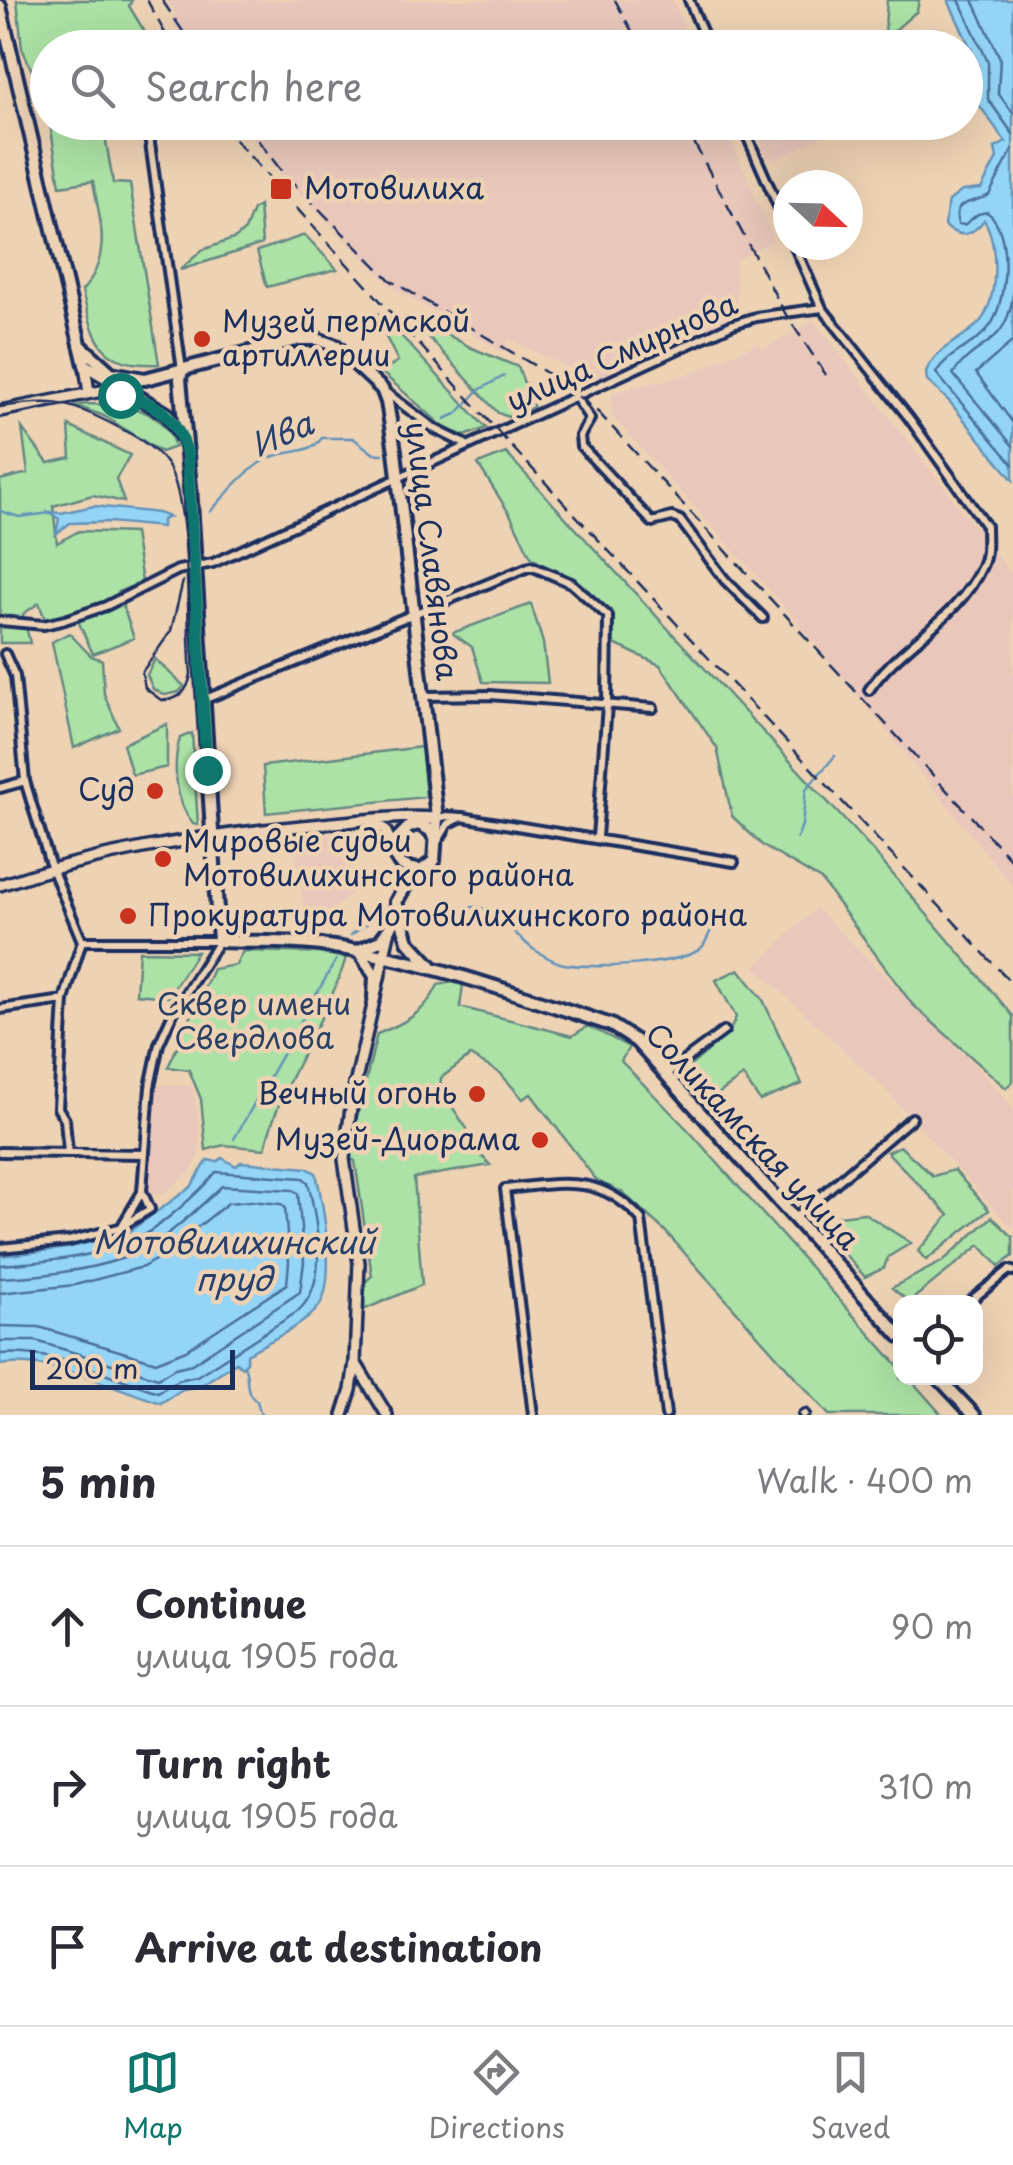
<!DOCTYPE html>
<html lang="en">
<head>
<meta charset="utf-8">
<style>
  body { margin:0; font-family:"Playpen Sans",sans-serif; background:#f7f7f7; color:#2b2b33 }
  .controls { position:absolute; right:30px; bottom:30px; display:grid; overflow:hidden; border-radius:20px; box-shadow:0 10px 40px #0002 }
  .controls button { width:90px; height:90px; display:grid; place-items:center; padding:0; border:0; border-bottom:2px solid #e1e1e2; background:#fff; color:#2b2b33; font:50px sans-serif }
  .compass { position:absolute; left:773px; top:170px; width:90px; height:90px; border-radius:50%; background:#fff; box-shadow:0 10px 40px #0002; rotate:112deg }
  .scale { position:absolute; left:30px; bottom:25px; width:205px; box-sizing:border-box; padding-left:10px; border:5px solid #1b2f5e; border-top:0; font-size:28px; line-height:35px; white-space:nowrap; color:#1b2f5e; -webkit-text-stroke:8px #edd2b4; paint-order:stroke }
  .stop { position:absolute; width:30px; height:30px; margin:-22px; border:8px solid #0f766e; border-radius:50%; background:#fff }
  .stop.end { background:#0f766e; border-color:#fff; box-shadow:0 2px 10px #0008 }
  .list { margin:0; padding:0; list-style:none }
  h2 { display:flex; justify-content:space-between; align-items:center; height:130px; margin:0; padding:0 40px; font-size:42px }
  h2 small { font-size:32px; font-weight:400; color:#7c7c81 }
  .list li { display:grid; grid-template-columns:65px 1fr auto; gap:30px; align-items:center; box-sizing:border-box; height:160px; padding:0 40px; border-top:2px solid #e1e1e2 }
  .list b { display:block; font-size:38px; white-space:nowrap }
  .list p { margin:0; font-size:32px; white-space:nowrap; color:#7c7c81 }
  .list em { font-size:32px; font-style:normal; color:#7c7c81 }
  .icon { flex:none; width:55px; height:55px; fill:none; stroke:currentColor; stroke-width:2; stroke-linecap:round; stroke-linejoin:round }
  .map { position:relative; flex:none; width:1013px; height:1415px; overflow:hidden }
  .search { position:absolute; background:#fff; box-shadow:0 10px 40px #0002; left:30px; right:30px; top:30px; height:110px; display:flex; align-items:center; gap:25px; box-sizing:border-box; padding:0 35px; border-radius:55px; color:#7c7c81; font-size:38px }
  .sheet { height:610px; background:#fff }
  nav { display:flex; justify-content:space-around; align-items:center; box-sizing:border-box; height:140px; border-top:2px solid #e1e1e2; background:#fff; font-size:28px; color:#7c7c81 }
  nav a { display:grid; justify-items:center; gap:5px }
  nav .on { color:#0f766e }
  .map>svg:first-child { display:block }
  .built { fill:#e9c7bb }
  .green { fill:#ace2a5; stroke:#648882; stroke-width:2.5 }
  .water { fill:#94d5f6; stroke:#6493b9; stroke-width:2.5 }
  .lines { fill:none; stroke-linecap:round; stroke-linejoin:round }
  .shore { stroke:#4b719b; stroke-width:2.5 }
  .stream { stroke:#6493b9; stroke-width:2.5 }
  .street-casing { stroke:#1b2f5e; stroke-width:14 }
  .secondary-casing { stroke:#1b2f5e; stroke-width:16 }
  .primary-casing { stroke:#1b2f5e; stroke-width:18 }
  .street { stroke:#edd2b4; stroke-width:6 }
  .secondary { stroke:#edd2b4; stroke-width:9 }
  .primary { stroke:#edd2b4; stroke-width:10 }
  .tram { stroke:#1b2f5e; stroke-width:2.5 }
  .rail { stroke:#1b2f5e; stroke-width:2.5; stroke-dasharray:15 8; stroke-linecap:butt }
  .route { stroke:#0f766e; stroke-width:12 }
  .poi-dot { fill:#c8321e; stroke:#edd2b4; stroke-width:4 }
  .labels { text-anchor:middle; stroke-width:9; stroke-linejoin:round; paint-order:stroke }
  .poi-label { font-size:30px; fill:#1b2f5e; stroke:#edd2b4; text-anchor:start }
  .street-label { font-size:30px; fill:#1b2f5e; stroke:#edd2b4 }
  .park-label { font-size:30px; fill:#2a4165; stroke:#edd2b4 }
  .water-label { font-size:32px; font-style:italic; fill:#27406d; stroke:#edd2b4 }
</style>
</head>
<body>
<div class="map">
<svg width="1013" height="1415" viewBox="0 0 1013 1415">
  <rect width="100%" height="100%" fill="#edd2b4"/>
  <filter id="ink" filterUnits="userSpaceOnUse"><feTurbulence type="fractalNoise" baseFrequency=".01" numOctaves="2"/><feDisplacementMap in="SourceGraphic" scale="20" xChannelSelector="R" yChannelSelector="G"/><feConvolveMatrix kernelMatrix="1 2 1 2 8 2 1 2 1" color-interpolation-filters="sRGB"/></filter>
  <g filter="url(#ink)">
    <!-- built -->
    <path class="built" d="M167,0H673L693,47H190L171,19L177,15Z
      M240,123H724L774,241L735,260L738,317L594,380L509,339L501,351L392,287L284,177Z
      M752,123H827L831,132L775,160L767,157Z
      M814,321L1013,576V886L792,615L612,416V393L687,375L759,343L763,349Z
      M347,833L354,890L331,912L305,918L294,839Z
      M816,908L976,1066L1013,1108V1229L880,1084L755,967Z
      M153,1084L192,1087L200,1130L198,1157L191,1171L163,1194L148,1193Z"/>
    <!-- green -->
    <path class="green" d="M17,0H132L129,6L154,47H136L134,43L108,47L48,48L47,105L22,48Z
      M887,0H919L917,11L887,37L885,27Z
      M50,123H103L113,183L130,184L159,364C99,367 95,341 82,291C113,255 100,223 93,181L60,186Z
      M259,206L262,244L180,270L202,250L236,238L245,230L253,210Z
      M305,235L337,269L267,287L257,251Z
      M378,314H381L486,428L465,436L446,429L381,372L398,361L376,317Z
      M417,324L435,328L472,348L518,367L524,383L533,386V407L508,417L498,413Z
      M86,404C122,404 163,406 175,447L161,452L104,416L76,406Z
      M69,426L130,455L116,479L124,502L93,495L53,506L57,543L79,531L134,533L142,582L118,592L134,638L93,654L75,614L46,622L39,603L23,614L30,643H0V480L28,473L22,428L48,463L71,458Z
      M506,453L873,851L1013,1016V1081L1006,1088L912,1004L821,880L763,846L732,816L717,748L660,665L614,644L599,601L531,557L511,516L478,464Z
      M531,604L543,643L548,683L483,682L472,647L452,633Z
      M69,633L91,656L102,660L104,694L119,728L74,748L52,642Z
      M155,659L184,686L179,692L165,695L153,689L147,675Z
      M167,724V767L132,775L123,744Z
      M192,733L198,825L193,824C175,802 172,765 180,738Z
      M422,747L426,797L266,813L263,766Z
      M139,951L197,952L168,997L136,994Z
      M243,951L319,953L346,958C325,1025 280,1081 265,1149L224,1145L206,1150L201,1099L189,1070L168,1067L213,969L236,965Z
      M739,969L763,1000L802,1084L760,1101L743,1076L707,1102L683,1072L729,1033L736,1017L716,980Z
      M453,982L463,985L460,1007L572,1036L588,1026L629,1047L621,1061L690,1132L900,1368V1378H909L942,1415H829L665,1231L622,1192L597,1181L531,1094L523,1099L500,1073L470,1056L441,1078L440,1089L474,1139L470,1143L490,1165L414,1178L422,1285L363,1310L366,1281L372,1276L355,1161L350,1159L349,1151L377,1034C405,1023 425,1013 438,985Z
      M900,1146L933,1176L954,1170L989,1210L926,1260L918,1251L949,1215L887,1152Z
      M864,1213L911,1243L888,1257L884,1268L865,1277L814,1219Z
      M992,1217L1013,1237V1256L999,1266L980,1245L909,1302L892,1288L943,1261Z"/>
    <!-- water -->
    <path class="water" d="M948,0H1013V480L949,401L927,381L926,372C935,348 960,341 977,325C999,306 999,242 984,220C971,237 959,239 944,225L949,201L962,191L981,189L997,158L995,148L1006,142L979,105L975,95L978,64Z
      M94,506L158,513L169,517L162,520V527L109,522L70,523L56,534L59,519L49,512L61,513Z
      M222,1158L236,1166L241,1162L307,1168L316,1173C323,1204 337,1279 319,1306C304,1327 268,1341 247,1354V1362L242,1367L236,1362L200,1386L183,1389L161,1403C114,1388 48,1356 0,1365V1256L67,1248L127,1233L191,1187L208,1160L217,1162Z"/>
    <g class="lines">
      <!-- shore -->
      <path class="shore" d="M959,0L988,62V99L1013,134
        M973,0L1000,58L998,93L1013,113
        M1013,149L989,195C974,204 951,199 958,224L964,225L978,214L987,212C1013,230 1007,302 990,326C976,346 949,351 936,373L1013,464
        M1013,295C1005,350 977,338 953,374L1013,446
        M1013,341L976,373L1013,423
        M0,1265C43,1262 90,1258 131,1242C154,1233 201,1191 216,1172L303,1178L308,1182C317,1221 330,1283 297,1312L197,1376L178,1380L158,1392C108,1376 54,1349 0,1354
        M0,1278C44,1276 96,1270 137,1253C163,1242 202,1205 222,1186L293,1190L298,1193L304,1262L300,1292L192,1364L175,1368L158,1378L36,1341H0
        M0,1293L75,1285L143,1267L160,1257L228,1203L251,1201L281,1204L285,1207L289,1262L287,1284L186,1350L156,1362L39,1327L0,1326"/>
      <!-- stream -->
      <path class="stream" d="M445,419L458,413L479,390L504,376
        M0,511L19,517L51,513
        M210,512C226,495 243,473 263,461C283,448 308,457 322,438H353L374,454H383
        M797,838L802,825L806,789L835,756
        M410,915C424,914 471,906 478,907C498,912 517,937 533,949C541,954 551,960 560,963C584,970 688,966 703,946C708,939 708,933 714,926
        M351,935L375,918
        M234,1139L336,960
        M244,1365C250,1378 243,1393 257,1401L261,1415"/>
      <defs>
        <path id="street" d="M689,0L709,48
          M147,122L182,370
          M741,122L788,229
          M794,245L822,308L909,418L986,526C986,539 988,554 982,566C959,619 899,645 869,690
          M384,391L435,429L465,444
          M575,396L590,419L580,436L581,446L652,522L672,517L680,520L725,580L763,618
          M0,621L44,625L65,620L106,606L178,570L213,563L733,324L756,317L822,308
          M5,654L15,676L25,781L49,861L82,941L64,1000L58,1108L65,1120L68,1153
          M424,696L490,695L653,708
          M203,700L531,566L571,583L608,616L607,705L597,837
          M0,788L25,781
          M420,824L446,816L462,817L734,862
          M438,841L448,824L460,818
          M82,941H219
          M0,1009L64,1000
          M666,1074L724,1031
          M0,1152L145,1154
          M795,1218L912,1118
          M123,1224L142,1192
          M0,1248L69,1241L119,1228L150,1209L142,1191L150,1087L159,1044L173,1013L219,941
          M969,1302L1009,1270L1013,1271
          M533,1415L505,1189C561,1183 600,1173 641,1219L666,1415
          M803,1415L805,1414"/>
        <path id="secondary" d="M85,365L89,393
          M0,411L122,387L143,379
          M373,820L385,830L393,847
          M0,885C95,853 193,837 292,827C340,823 389,815 437,818
          M355,1362L387,1415
          M343,1415L351,1390L355,1362L359,1263L344,1159L353,1094L396,902"/>
        <path id="primary" d="M0,6L85,365L167,414L182,437
          M80,345L111,373L145,379L300,339H317L336,346L382,389L387,402L395,451L437,818L434,861L408,881L396,902L408,941L431,966
          M182,371L180,379L190,487L219,941C255,943 292,940 327,946C425,960 517,994 611,1025L636,1041L900,1336
          M426,870C406,871 390,863 395,841L410,826L419,824L430,830L436,840
          M359,950L380,941L391,926
          M359,951L375,976L374,998
          M939,1378L974,1415"/>
      </defs>
      <!-- street casing -->
      <use href="#street" class="street-casing"/>
      <!-- secondary casing -->
      <use href="#secondary" class="secondary-casing"/>
      <!-- primary casing -->
      <use href="#primary" class="primary-casing"/>
      <!-- street -->
      <use href="#street" class="street"/>
      <!-- secondary -->
      <use href="#secondary" class="secondary"/>
      <!-- primary -->
      <use href="#primary" class="primary"/>
      <!-- tram -->
      <path class="tram" d="M0,407C49,399 65,400 110,423C130,433 153,445 166,463C192,499 186,625 191,674C188,691 179,701 161,700L145,688L142,672L171,631L183,581"/>
      <!-- rail -->
      <path class="rail" d="M147,0L173,48
        M162,0L194,48
        M615,0L641,48
        M219,122L513,448L1013,985
        M244,122L283,173L390,280L557,379L599,413L1013,862
        M683,122L785,313L826,375"/>
    </g>
  </g>
  <g class="lines" filter="url(#ink)">
    <!-- route -->
    <path class="route" d="M120,395C156,400 176,418 187,452L207,770"/>
  </g>
  <!-- markers -->
  <g class="poi-dot">
    <rect x="269" y="177" width="24" height="24" rx="5"/>
    <circle cx="202" cy="339" r="10"/>
    <circle cx="155" cy="791" r="10"/>
    <circle cx="163" cy="859" r="10"/>
    <circle cx="128" cy="916" r="10"/>
    <circle cx="477" cy="1094" r="10"/>
    <circle cx="540" cy="1140" r="10"/>
  </g>
  <g class="labels">
    <!-- poi labels -->
    <g class="poi-label">
      <text x="304" y="199">Мотовилиха</text>
      <text x="222" y="332">Музей пермской<tspan x="222" dy="34">артиллерии</tspan></text>
      <text x="135" y="801" text-anchor="end">Суд</text>
      <text x="183" y="852">Мировые судьи<tspan x="183" dy="34">Мотовилихинского района</tspan></text>
      <text x="148" y="926">Прокуратура Мотовилихинского района</text>
      <text x="457" y="1104" text-anchor="end">Вечный огонь</text>
      <text x="520" y="1150" text-anchor="end">Музей-Диорама</text>
    </g>
    <!-- street labels -->
    <g class="street-label">
      <text transform="translate(622 353) rotate(-24)" y="10">улица Смирнова</text>
      <text transform="translate(431 551) rotate(83)" y="10">улица Славянова</text>
      <text transform="translate(752 1137) rotate(47)" y="10">Соликамская улица</text>
    </g>
    <!-- park labels -->
    <g class="park-label">
      <text x="254" y="1015">Сквер имени<tspan x="254" dy="34">Свердлова</tspan></text>
    </g>
    <!-- water labels -->
    <g class="water-label">
      <text transform="translate(282 435) rotate(-24)" y="11">Ива</text>
      <text x="234" y="1254">Мотовилихинский<tspan x="234" dy="37">пруд</tspan></text>
    </g>
  </g>
</svg>
<div class="controls">
<button><svg class="icon" aria-label="locate" viewBox="0 0 24 24"><circle cx="12" cy="12" r="6"/><path d="M12 2v4M12 18v4M2 12h4M18 12h4"/></svg></button>
</div>
<svg class="compass" viewBox="-18 -18 36 36"><path d="M0-13l5 13h-10z" fill="#e53935"/><path d="M0 13l5-13h-10z" fill="#7c7c81"/></svg>
<div class="scale">200 m</div>
<div class="stop" style="left:120px;top:395px"></div>
<div class="stop end" style="left:207px;top:770px"></div>
<div class="search"><svg class="icon" aria-label="search" viewBox="0 0 24 24"><circle cx="10" cy="10" r="6"/><path d="M15 15l6 6"/></svg>Search here</div>
</div>
<section class="sheet">
<h2>5 min<small>Walk · 400 m</small></h2>
<ul class="list">
<li><svg class="icon" aria-label="ahead" viewBox="0 0 24 24"><path d="M12 20V5M6 11l6-6 6 6"/></svg><div><b>Continue</b><p>улица 1905 года</p></div><em>90 m</em></li>
<li><svg class="icon" aria-label="right" viewBox="0 0 24 24"><path d="M7 20v-9h11M14 6l5 5-5 5"/></svg><div><b>Turn right</b><p>улица 1905 года</p></div><em>310 m</em></li>
<li><svg class="icon" aria-label="arrive" viewBox="0 0 24 24"><path d="M6 21V4h12l-3 4 3 4H6"/></svg><div><b>Arrive at destination</b></div></li>
</ul>
</section>
<nav>
<a class="on"><svg class="icon" aria-label="map" viewBox="0 0 24 24"><path d="M3 6l6-2 6 2 6-2v14l-6 2-6-2-6 2zM9 4v14M15 6v14"/></svg>Map</a>
<a><svg class="icon" aria-label="directions" viewBox="0 0 24 24"><path d="M12 3l9 9-9 9-9-9zM9 14v-3h6M13 9l2 2-2 2"/></svg>Directions</a>
<a><svg class="icon" aria-label="saved" viewBox="0 0 24 24"><path d="M7 4h10v16l-5-4-5 4z"/></svg>Saved</a>
</nav>
</body>
</html>
